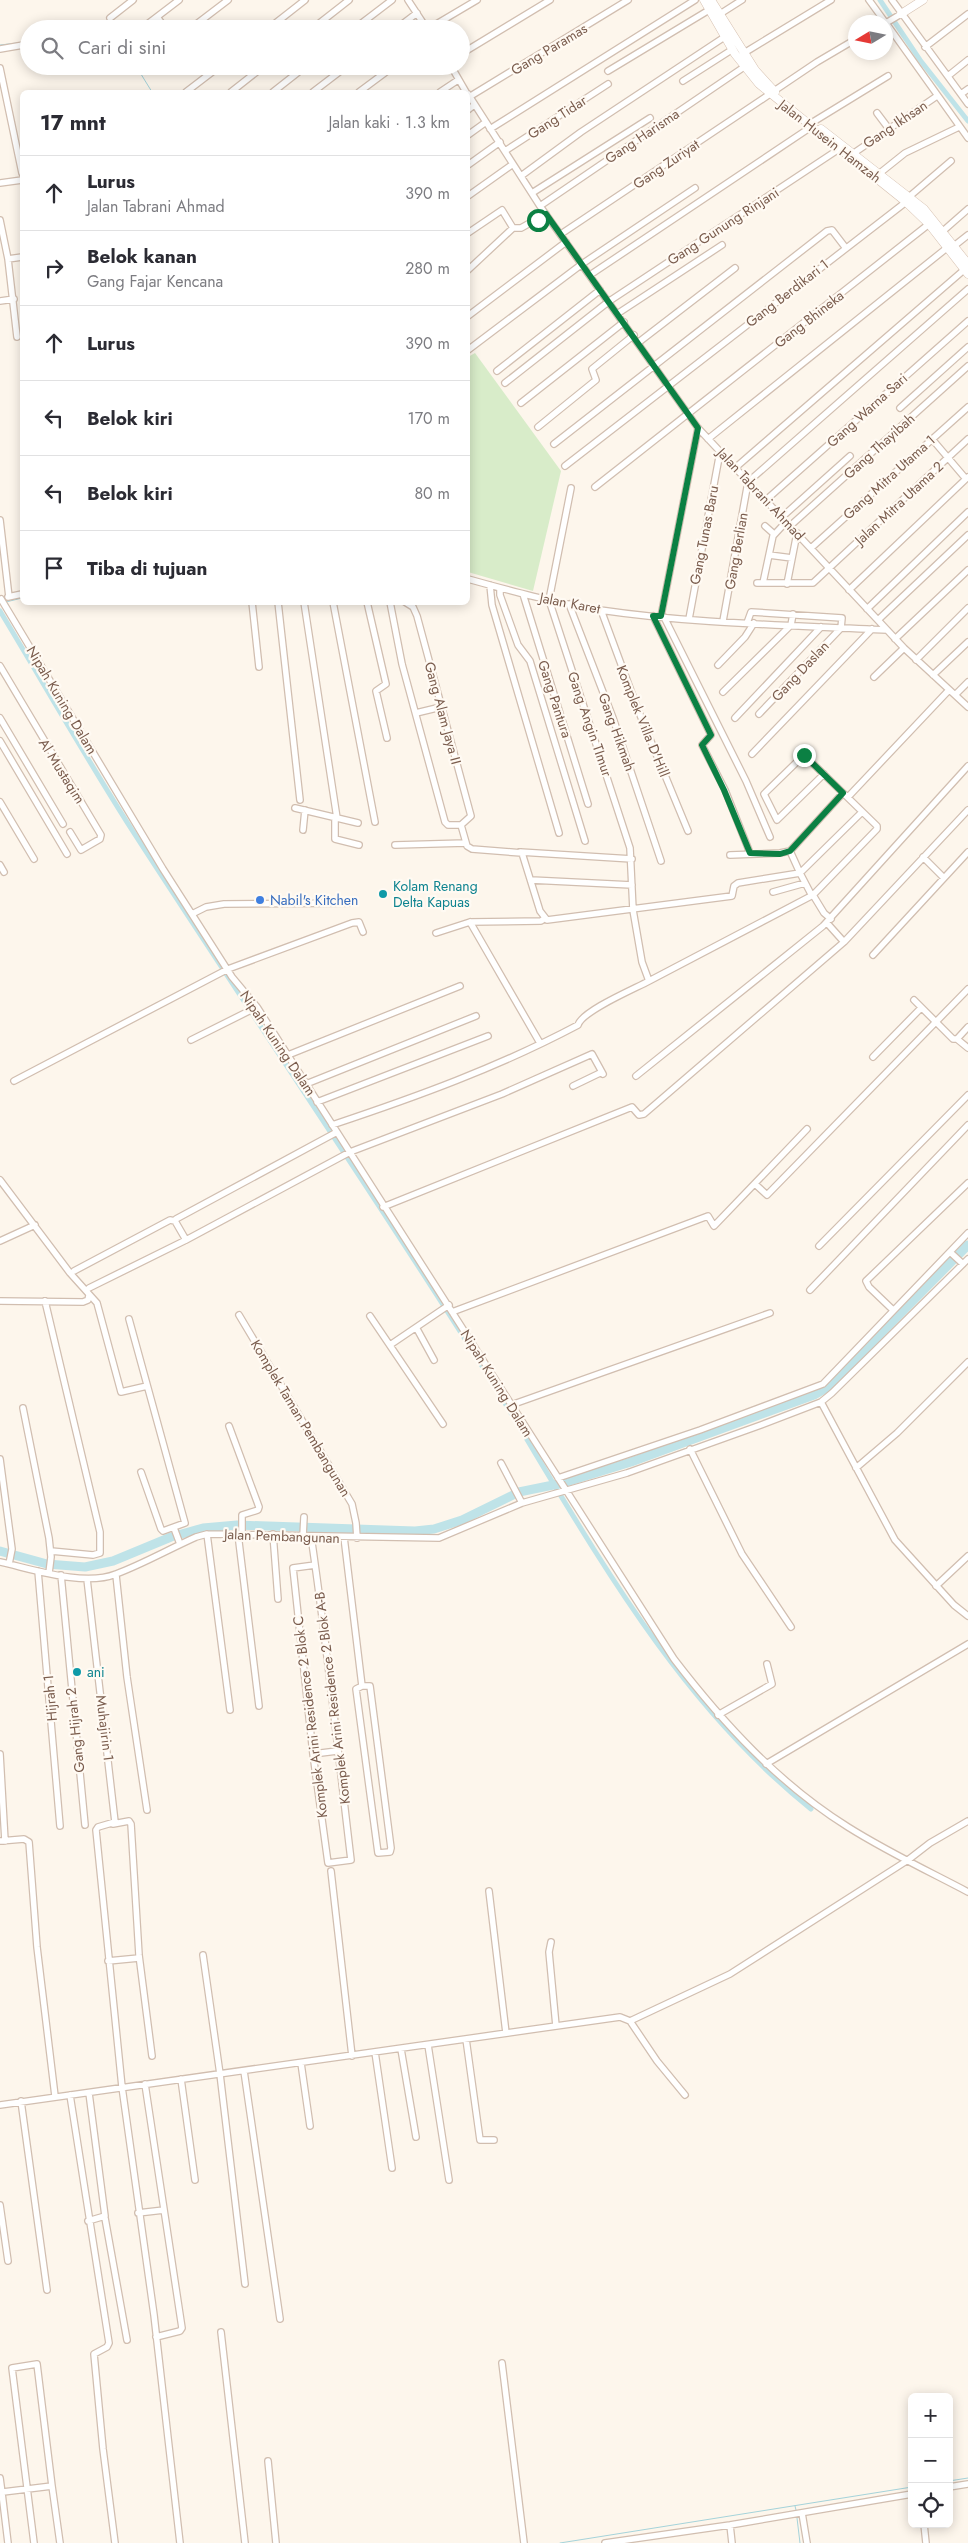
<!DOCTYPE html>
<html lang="id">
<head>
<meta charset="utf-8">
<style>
  body { margin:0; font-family:Jost,sans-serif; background:#f7f7f7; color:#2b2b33 }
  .controls { position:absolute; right:15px; bottom:15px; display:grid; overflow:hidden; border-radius:8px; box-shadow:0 2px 12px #0003 }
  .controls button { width:45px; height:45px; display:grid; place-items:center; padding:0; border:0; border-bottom:1px solid #e1e1e2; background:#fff; color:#2b2b33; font:25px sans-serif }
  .compass { position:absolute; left:848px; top:15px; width:45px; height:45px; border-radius:50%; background:#fff; box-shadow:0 2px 12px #0003; rotate:260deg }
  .stop { position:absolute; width:15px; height:15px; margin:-11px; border:4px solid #0b8043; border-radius:50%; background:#fff }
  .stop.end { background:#0b8043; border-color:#fff; box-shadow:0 1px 5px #0008 }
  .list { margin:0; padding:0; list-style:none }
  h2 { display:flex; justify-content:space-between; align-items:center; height:65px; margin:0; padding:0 20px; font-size:21px }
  h2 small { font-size:16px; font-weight:400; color:#7c7c81 }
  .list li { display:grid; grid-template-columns:32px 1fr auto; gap:15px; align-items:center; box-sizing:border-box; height:75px; padding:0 20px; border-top:1px solid #e1e1e2 }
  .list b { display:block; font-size:19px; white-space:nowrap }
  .list p { margin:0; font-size:16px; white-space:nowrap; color:#7c7c81 }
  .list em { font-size:16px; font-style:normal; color:#7c7c81 }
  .icon { flex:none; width:28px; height:28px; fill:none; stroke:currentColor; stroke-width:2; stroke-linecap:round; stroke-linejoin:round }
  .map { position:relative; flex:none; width:968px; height:2543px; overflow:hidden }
  .search { position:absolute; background:#fff; box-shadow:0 2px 12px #0003; left:20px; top:20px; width:450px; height:55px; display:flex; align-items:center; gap:12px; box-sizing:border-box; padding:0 18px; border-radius:28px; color:#7c7c81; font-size:19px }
  .panel { position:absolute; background:#fff; box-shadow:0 2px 12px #0003; left:20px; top:90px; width:450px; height:515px; border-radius:8px }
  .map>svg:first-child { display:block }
  .green { fill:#d8ecc9 }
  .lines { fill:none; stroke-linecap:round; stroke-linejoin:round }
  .stream { stroke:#a5d3da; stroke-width:1 }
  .canal { stroke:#bfe3e8; stroke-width:5 }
  .river { stroke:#bfe3e8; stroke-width:9 }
  .street-casing { stroke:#d1beb0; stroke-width:8 }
  .secondary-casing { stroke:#d6c0b0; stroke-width:9 }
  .street { stroke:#fff; stroke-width:5.5 }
  .secondary { stroke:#fff; stroke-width:8 }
  .route { stroke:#0b8043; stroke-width:6 }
  .culture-dot { fill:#0f9aa8; stroke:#fffaf3; stroke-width:2 }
  .shop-dot { fill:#3f7fe0; stroke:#fffaf3; stroke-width:2 }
  .labels { text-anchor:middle; stroke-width:4.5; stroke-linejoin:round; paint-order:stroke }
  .street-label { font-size:14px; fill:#7a5c4d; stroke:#fffaf3 }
  .culture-label { font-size:14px; fill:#0d838f; stroke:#fffaf3; text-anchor:start }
  .shop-label { font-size:14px; fill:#366cbe; stroke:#fffaf3; text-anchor:start }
</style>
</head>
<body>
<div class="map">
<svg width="968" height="2543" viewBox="0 0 968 2543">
  <rect width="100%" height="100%" fill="#fdf6ec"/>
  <!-- green -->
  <path class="green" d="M475,353L561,471L533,591L468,572V357Z"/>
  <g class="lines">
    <!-- stream -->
    <path class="stream" d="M0,45L26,42
      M136,66L152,92
      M6,602L22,598
      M949,2481L968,2478
      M795,2506L796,2510
      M797,2518L800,2543
      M560,2543L912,2487"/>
    <!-- canal -->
    <path class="canal" d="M880,0L920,60L968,121
      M0,611C44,684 86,758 132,830C241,999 355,1166 463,1336C569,1500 655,1684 811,1809"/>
    <!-- river -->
    <path class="river" d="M0,1551L47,1564L85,1567L113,1561L171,1537L203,1528L237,1525L415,1531L434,1529L462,1520L519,1492L563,1483L631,1462L814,1395L828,1387L968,1245"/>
    <defs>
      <path id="street" d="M408,0L427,29
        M869,0L885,22
        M892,0L968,104
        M720,14L742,0
        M901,14L886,23L968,138
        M157,17L166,29
        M110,18L133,0
        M141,29L179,0
        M190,29L228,0
        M268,29L305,0
        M312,29L349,0
        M354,29L392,0
        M396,29L417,13
        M428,29L477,0
        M925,47L968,14
        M0,49L29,44
        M744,53L831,0
        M461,54L550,0
        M451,66L466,92
        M0,68L22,173
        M139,68L141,66
        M608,71L709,10
        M948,76L968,60
        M683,81L733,49
        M774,91L817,62L856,39
        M186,92L220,66
        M231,92L264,66
        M273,92L306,66
        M313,92L347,66
        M359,92L394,66
        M440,92L458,80
        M468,94L540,206L698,428L904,648L968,707
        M961,94L968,89
        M469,97L628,0
        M468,110L474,105
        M877,113L889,129
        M813,122L888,76
        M490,129L695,0
        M468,135L486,122
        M505,151L608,84
        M854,153L937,96
        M468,165L500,142
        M880,173L905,153L959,127
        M521,176L581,132L726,36
        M0,183L22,180
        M532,193L650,118
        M468,196L513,164
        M910,196L951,161
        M540,206L744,67
        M0,220L8,259L17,337
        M943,231L968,209
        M468,233L502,210L513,228
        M561,234L770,94
        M954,246L968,235
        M8,259L22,257
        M468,270L513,228H521L546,214
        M590,275L811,127
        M0,301L14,299
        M617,314L722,245
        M468,316L566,242
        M639,342L735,268
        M468,350L582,264L695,188
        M497,371L600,290
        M505,383L608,302L839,149
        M521,403L624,322
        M900,408L968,347
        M538,427L596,380L592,369L634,335
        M708,439L948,247
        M932,439L966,479
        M554,444L827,231L832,230L845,247
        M565,466L906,202
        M735,468L965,269
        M595,487L929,224
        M571,488L549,600L630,848L633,910L642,962L649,981L813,895L877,829V826L804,755L764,794L777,820L824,774
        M766,500L968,321
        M782,517L850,456
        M0,520L9,597
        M765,526L774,534
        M790,526L968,366
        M811,548L968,407
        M769,555L792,558
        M468,579C511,591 555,603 600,610C695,624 792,625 887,630
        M757,583H813L968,439
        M763,583L773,536L786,522
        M787,584L797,533
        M490,585L492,605L559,833
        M500,588V595L518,645L530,661L585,841
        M849,590L968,477
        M523,594L588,804
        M8,597L22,594
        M1,599L163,869L232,977L257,1007L674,1659C723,1723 779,1784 848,1827C886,1851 928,1871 968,1892
        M252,602L259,667
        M278,602L300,800
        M333,602L375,822
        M367,602L386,684L376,691L387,738
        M390,602L402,664L445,822L448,825H461
        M405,602L413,607L417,616L471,816L461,825
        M569,604L613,718L661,861
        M867,609L968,512
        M601,610L638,710L688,831
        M653,616L711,735L702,745L725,790L750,853
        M661,616L698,428
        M664,617L746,781L770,837
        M689,619L720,452
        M878,620L968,535
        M723,621L748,482L968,289
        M747,623L751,612L842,618L841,628L759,714
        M895,639L968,570
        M916,660L968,608
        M718,665L745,637L754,623
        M0,666L101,835L100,839L81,850L70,832
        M933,675L968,642
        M874,677L904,648
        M723,692L791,625L793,614
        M955,695L968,682
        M416,713L441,707
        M0,718L63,824
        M735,718L821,627
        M0,741L67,854
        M752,754L872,629
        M848,797L949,690
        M0,802L34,859
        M295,808L337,818L304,602
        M335,817V839L359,845
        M337,818L358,823
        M461,825L467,846L472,849L522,853L540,911L547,920L732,896L734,886L738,883L800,873L812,896
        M303,830L305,810
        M395,845L466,843
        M790,851L800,873L862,812
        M520,852L632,859
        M730,855L780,853L790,851L843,793
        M923,857L944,878
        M0,865L4,872
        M531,880L632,885
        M773,892L805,883
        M813,895L824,913L831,919
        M192,914L206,907L224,904L355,903
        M470,922L540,1043
        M827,923L844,942
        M436,933L470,922L541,921L544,919
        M873,955L968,852
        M914,1000L953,1039H957L968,1027
        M957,1039L968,1048
        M191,1040L257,1007
        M288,1055L460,986
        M873,1057L921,1008
        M636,1076L823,926L968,766
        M14,1081L228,969L352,923L359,922L363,932
        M306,1084L476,1016
        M573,1086L602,1072
        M317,1102L488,1036
        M332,1125C416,1097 499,1067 578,1025C582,1011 634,989 649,981
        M0,1180L70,1273L97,1303L121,1392L147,1386
        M755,1184L767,1195L968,989
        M383,1207L632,1107L639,1115L644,1114L844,942L968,810
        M176,1219L337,1132
        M0,1241L35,1225
        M819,1246L968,1095
        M950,1252L963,1264
        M74,1271L170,1220L175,1221L186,1240
        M89,1288L186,1240L350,1152L502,1094L592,1054L603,1074
        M810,1290L968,1125
        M0,1301L83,1302L88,1300L89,1295
        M45,1301L100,1532V1553L93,1555L51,1551
        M893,1310L869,1287L866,1281L968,1183
        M452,1312L708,1216L714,1226L807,1129
        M239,1315L352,1504L356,1523L357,1538
        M370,1316L443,1424
        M129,1319L185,1523L163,1531L161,1529L141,1472
        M417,1329L434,1360
        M390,1345L449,1305
        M821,1402L895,1540L954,1605L968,1616
        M511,1405L770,1313
        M23,1408L49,1538L51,1557L49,1573
        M229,1426L259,1507L258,1510L242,1515V1534
        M690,1449L742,1554L791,1627
        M0,1459L12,1549L9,1564
        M501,1463L522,1503
        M856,1468L897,1433L968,1362
        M558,1478L700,1430L823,1384L968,1233
        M174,1528L180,1544
        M207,1534L230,1710
        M238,1534L259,1706
        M273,1534L278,1599
        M303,1536L304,1517
        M311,1536C327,1644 338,1752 351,1860L328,1863L313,1754L293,1568L315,1565
        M344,1537L362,1686L356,1689L378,1853L390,1852L391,1848L370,1686H362
        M0,1562C32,1569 84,1587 116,1574C143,1564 169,1549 196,1537L207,1534L439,1538L522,1503L627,1473L761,1425L821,1402L832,1393L968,1259
        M38,1571L60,1826
        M61,1575L85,1825
        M116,1575L127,1677L147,1810
        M87,1579L115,1822L98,1827L96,1830L122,2087L154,2315L180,2543
        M936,1586L968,1556
        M718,1715L772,1684L767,1664
        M0,1754L5,1841
        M313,1754L337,1751
        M766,1764L968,1644
        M113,1824L129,1821L131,1824L139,1955L152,2056
        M0,1841L24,1839L29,1842L37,1947L55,2096
        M331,1871L352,2056
        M489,1891L506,2033
        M551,1942L549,1952L556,2026
        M203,1955L220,2074L245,2284
        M108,1961L139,1958
        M630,2021L730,1974L908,1860L930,1843L968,1821
        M466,2039L480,2140H494
        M428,2045L449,2180
        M401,2049L416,2137
        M375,2052L392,2168
        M301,2063L310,2126
        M244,2071L280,2319
        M181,2079L195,2180
        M145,2084L182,2328L180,2331L156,2337
        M70,2095L109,2343L107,2347L94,2354L103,2449L115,2543
        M21,2101L47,2290
        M0,2105L620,2017L630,2021L657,2061L685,2095
        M0,2205L8,2261
        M138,2213L164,2210
        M105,2218L127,2340
        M88,2221L105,2216L89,2093
        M221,2332L245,2543
        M502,2363L524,2543
        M268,2461L276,2543
        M0,2478L2,2493
        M52,2486L60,2543
        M949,2487L968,2484
        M802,2513L807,2543
        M924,2524L926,2543
        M730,2525L732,2543
        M8,2543L2,2493L3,2492L52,2486L37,2364L12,2368L34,2543
        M605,2543L730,2525L912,2494"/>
      <path id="secondary" d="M704,0L735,54L759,84L906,202L929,224L968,274
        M711,0L755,70L775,92
        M901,14L923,0
        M821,129L924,209L968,264"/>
    </defs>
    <!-- street casing -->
    <use href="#street" class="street-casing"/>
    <!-- secondary casing -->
    <use href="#secondary" class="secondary-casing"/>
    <!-- street -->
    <use href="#street" class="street"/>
    <!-- secondary -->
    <use href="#secondary" class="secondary"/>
  </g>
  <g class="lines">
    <!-- route -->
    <path class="route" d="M538,220L546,214L698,428L661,616H653L711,735L702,745L724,790L750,853L780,854L790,851L843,793L804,755"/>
  </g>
  <!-- markers -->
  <g class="culture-dot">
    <circle cx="383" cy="894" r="5"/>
    <circle cx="77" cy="1672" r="5"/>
  </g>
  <circle class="shop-dot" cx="260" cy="900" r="5"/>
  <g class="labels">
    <!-- street labels -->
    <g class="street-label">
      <text transform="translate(549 49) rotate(-31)" y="5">Gang Paramas</text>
      <text transform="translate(557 117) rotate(-33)" y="5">Gang Tidar</text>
      <text transform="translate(895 124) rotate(-34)" y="5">Gang Ikhsan</text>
      <text transform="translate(642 136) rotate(-34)" y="5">Gang Harisma</text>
      <text transform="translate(830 141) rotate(38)" y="5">Jalan Husein Hamzah</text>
      <text transform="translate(666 164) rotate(-34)" y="5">Gang Zuriyat</text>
      <text transform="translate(723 226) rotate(-33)" y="5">Gang Gunung Rinjani</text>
      <text transform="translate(787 293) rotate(-38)" y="5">Gang Berdikari 1</text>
      <text transform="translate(809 319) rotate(-38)" y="5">Gang Bhineka</text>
      <text transform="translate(867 410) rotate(-42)" y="5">Gang Warna Sari</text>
      <text transform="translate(879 446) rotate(-42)" y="5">Gang Thayibah</text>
      <text transform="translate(889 477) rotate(-42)" y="5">Gang Mitra Utama 1</text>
      <text transform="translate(761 494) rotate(47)" y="5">Jalan Tabrani Ahmad</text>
      <text transform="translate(899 503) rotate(-43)" y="5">Jalan Mitra Utama 2</text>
      <text transform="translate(704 535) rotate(-79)" y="5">Gang Tunas Baru</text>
      <text transform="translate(736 551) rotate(-80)" y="5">Gang Berlian</text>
      <text transform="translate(570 603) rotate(11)" y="5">Jalan Karet</text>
      <text transform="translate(800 671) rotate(-47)" y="5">Gang Daslan</text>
      <text transform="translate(555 699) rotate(72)" y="5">Gang Pantura</text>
      <text transform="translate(62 700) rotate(59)" y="5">Nipah Kuning Dalam</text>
      <text transform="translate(443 713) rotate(75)" y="5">Gang Alam Jaya II</text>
      <text transform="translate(643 721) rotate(68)" y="5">Komplek Villa D'Hill</text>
      <text transform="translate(590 724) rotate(71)" y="5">Gang Angin TImur</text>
      <text transform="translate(617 732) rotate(70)" y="5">Gang Hikmah</text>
      <text transform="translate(62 771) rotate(58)" y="5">Al Mustaqim</text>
      <text transform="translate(278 1043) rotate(56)" y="5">Nipah Kuning Dalam</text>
      <text transform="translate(497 1383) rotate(58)" y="5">Nipah Kuning Dalam</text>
      <text transform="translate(301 1418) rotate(59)" y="5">Komplek Taman Pembangunan</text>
      <text transform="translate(282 1536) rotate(2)" y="5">Jalan Pembangunan</text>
      <text transform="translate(50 1698) rotate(-95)" y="5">Hijrah 1</text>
      <text transform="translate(332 1698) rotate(-97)" y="5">Komplek Arini Residence 2 Blok A-B</text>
      <text transform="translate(310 1717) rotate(-97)" y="5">Komplek Arini Residence 2 Blok C</text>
      <text transform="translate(105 1728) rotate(83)" y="5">Muhajirin 1</text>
      <text transform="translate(75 1730) rotate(-96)" y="5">Gang Hijrah 2</text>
    </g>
    <!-- culture labels -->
    <g class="culture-label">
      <text x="393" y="891">Kolam Renang<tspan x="393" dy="16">Delta Kapuas</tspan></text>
      <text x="87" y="1677">ani</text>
    </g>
    <!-- shop labels -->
    <g class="shop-label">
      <text x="270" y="905">Nabil's Kitchen</text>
    </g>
  </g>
</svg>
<div class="controls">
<button>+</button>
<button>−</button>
<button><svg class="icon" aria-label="locate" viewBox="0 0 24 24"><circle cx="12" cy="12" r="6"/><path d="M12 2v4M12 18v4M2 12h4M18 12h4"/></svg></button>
</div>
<svg class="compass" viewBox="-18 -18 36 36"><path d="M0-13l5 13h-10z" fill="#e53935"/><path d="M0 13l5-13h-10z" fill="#7c7c81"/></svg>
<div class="stop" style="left:538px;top:220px"></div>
<div class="stop end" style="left:804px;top:755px"></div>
<div class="search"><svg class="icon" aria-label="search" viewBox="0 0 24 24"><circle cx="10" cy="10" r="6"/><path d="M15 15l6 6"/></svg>Cari di sini</div>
<section class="panel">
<h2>17 mnt<small>Jalan kaki · 1.3 km</small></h2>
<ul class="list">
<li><svg class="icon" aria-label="ahead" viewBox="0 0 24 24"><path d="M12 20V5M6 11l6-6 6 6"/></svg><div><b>Lurus</b><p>Jalan Tabrani Ahmad</p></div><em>390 m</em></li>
<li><svg class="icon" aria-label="right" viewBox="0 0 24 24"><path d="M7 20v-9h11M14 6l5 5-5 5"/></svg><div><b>Belok kanan</b><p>Gang Fajar Kencana</p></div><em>280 m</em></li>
<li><svg class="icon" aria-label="ahead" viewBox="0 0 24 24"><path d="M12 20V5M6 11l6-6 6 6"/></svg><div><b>Lurus</b></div><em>390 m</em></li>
<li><svg class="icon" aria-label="left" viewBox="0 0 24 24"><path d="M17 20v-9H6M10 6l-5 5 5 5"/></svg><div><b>Belok kiri</b></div><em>170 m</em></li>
<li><svg class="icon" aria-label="left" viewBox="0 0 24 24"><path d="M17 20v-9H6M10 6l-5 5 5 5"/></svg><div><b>Belok kiri</b></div><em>80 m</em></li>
<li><svg class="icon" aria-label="arrive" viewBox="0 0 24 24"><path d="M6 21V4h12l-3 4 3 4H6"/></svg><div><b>Tiba di tujuan</b></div></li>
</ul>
</section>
</div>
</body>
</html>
